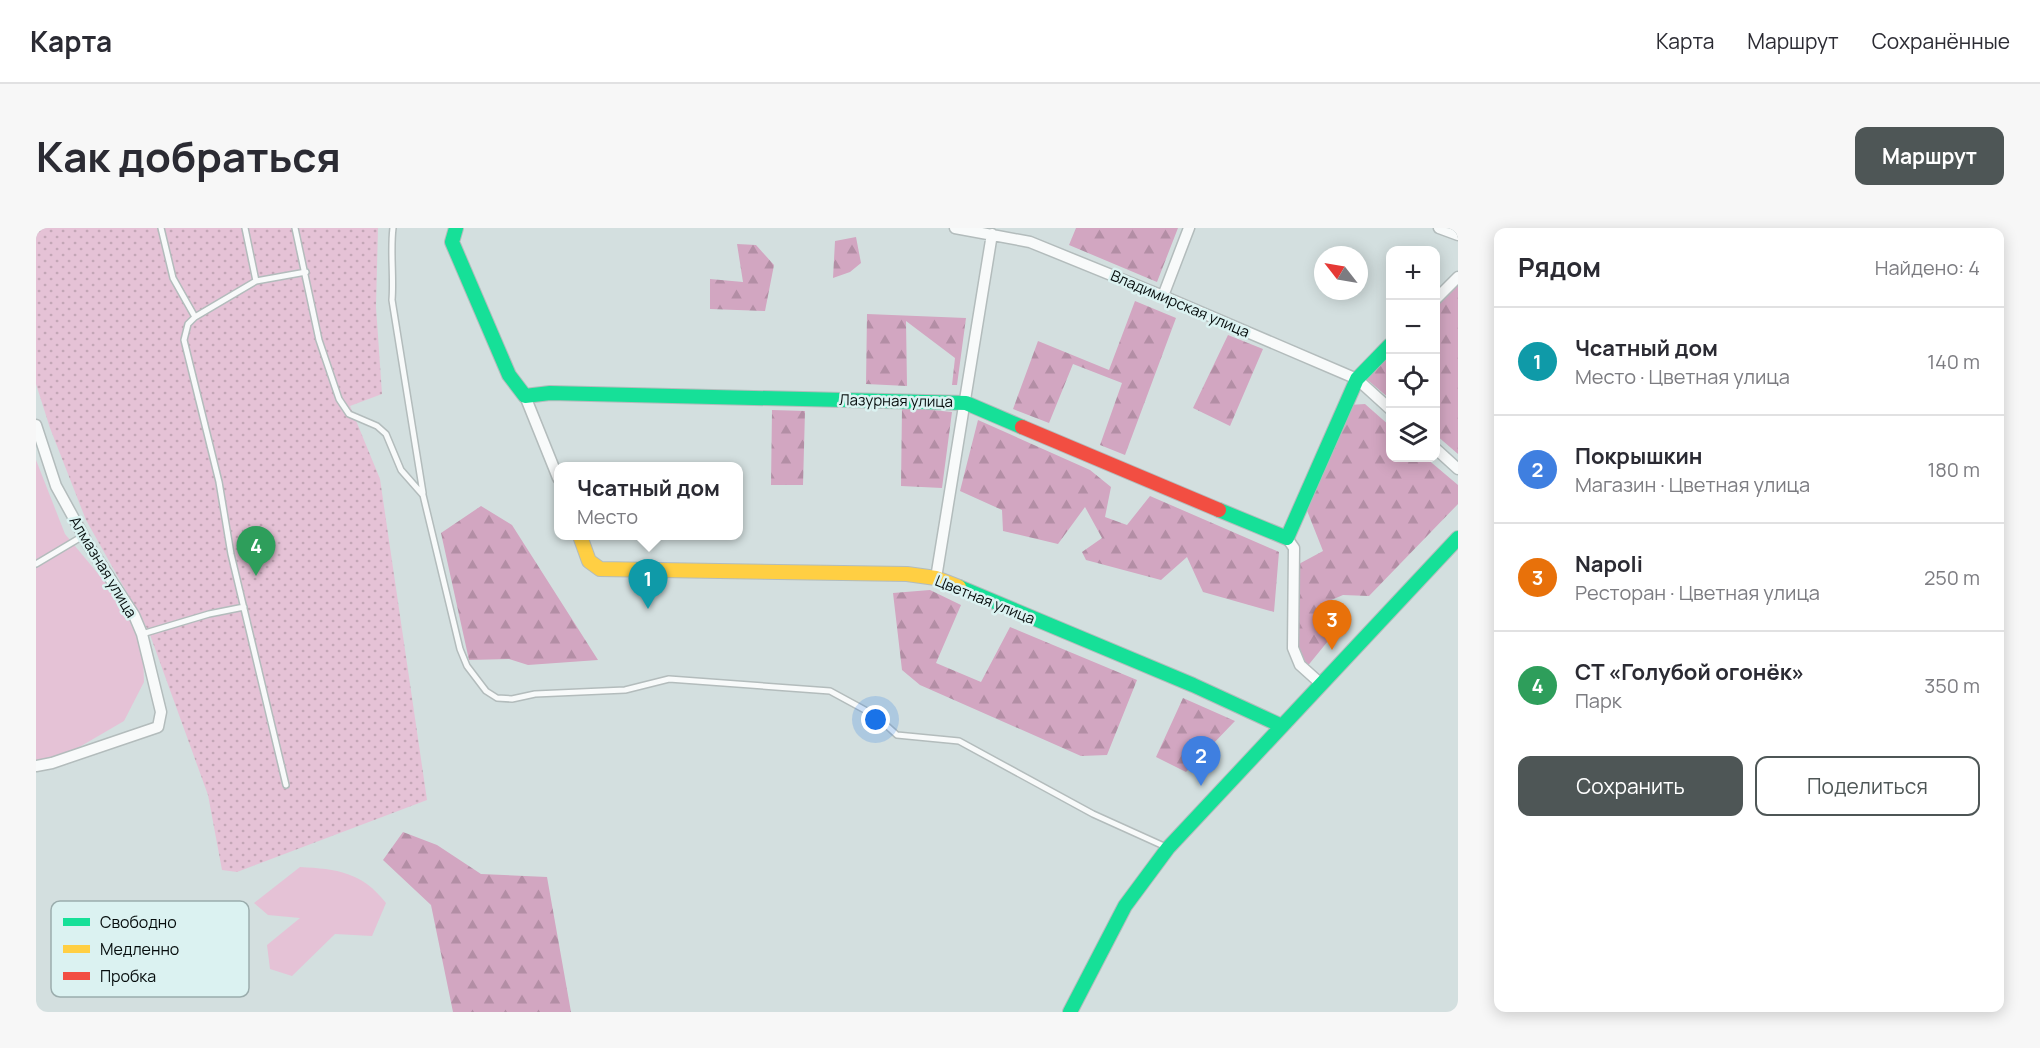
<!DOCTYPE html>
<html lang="ru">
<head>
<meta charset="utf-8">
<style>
  body { margin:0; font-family:Manrope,sans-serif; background:#f7f7f7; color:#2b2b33 }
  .controls { position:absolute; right:18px; top:18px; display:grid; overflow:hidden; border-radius:12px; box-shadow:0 3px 15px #0003 }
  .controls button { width:54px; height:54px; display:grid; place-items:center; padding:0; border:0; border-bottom:2px solid #e1e1e2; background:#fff; color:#2b2b33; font:30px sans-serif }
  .compass { position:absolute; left:1278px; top:18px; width:54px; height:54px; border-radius:50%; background:#fff; box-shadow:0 3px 15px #0003; rotate:301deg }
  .you { position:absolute; left:840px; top:492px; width:21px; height:21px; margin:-15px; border:4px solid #fff; border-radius:50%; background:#1a73e8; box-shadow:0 0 0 9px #1a73e833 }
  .badge { display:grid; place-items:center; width:39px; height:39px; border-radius:50%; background:#4e5656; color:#fff; font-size:20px; font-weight:700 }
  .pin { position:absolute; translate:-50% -50px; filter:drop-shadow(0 2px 3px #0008) }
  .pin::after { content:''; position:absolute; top:32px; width:21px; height:18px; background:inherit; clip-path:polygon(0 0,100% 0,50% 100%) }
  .popup { position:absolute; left:518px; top:234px; width:189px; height:78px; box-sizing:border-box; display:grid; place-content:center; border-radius:12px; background:#fff; filter:drop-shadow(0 2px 4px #0005); font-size:20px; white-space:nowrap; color:#7c7c81 }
  .popup b { font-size:22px; color:#2b2b33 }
  .popup::after { content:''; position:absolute; left:50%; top:100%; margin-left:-12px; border:12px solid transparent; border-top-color:#fff }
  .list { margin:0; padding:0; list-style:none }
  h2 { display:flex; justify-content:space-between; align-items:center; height:78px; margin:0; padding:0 24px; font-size:26px }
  h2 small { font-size:20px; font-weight:400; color:#7c7c81 }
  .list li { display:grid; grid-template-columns:39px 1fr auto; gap:18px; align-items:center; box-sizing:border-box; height:108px; padding:0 24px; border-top:2px solid #e1e1e2 }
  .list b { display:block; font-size:22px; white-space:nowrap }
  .list p { margin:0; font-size:20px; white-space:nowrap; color:#7c7c81 }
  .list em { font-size:20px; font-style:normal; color:#7c7c81 }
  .actions { display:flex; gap:12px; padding:18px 24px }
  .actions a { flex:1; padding:14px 0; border:2px solid #4e5656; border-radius:12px; text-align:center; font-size:21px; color:#4e5656 }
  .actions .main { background:#4e5656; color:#fff }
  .icon { flex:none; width:33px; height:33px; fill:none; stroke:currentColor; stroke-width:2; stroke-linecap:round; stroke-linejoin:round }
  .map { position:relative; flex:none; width:1422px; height:784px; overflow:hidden; border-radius:12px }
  header { display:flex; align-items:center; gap:36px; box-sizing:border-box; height:84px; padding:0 30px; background:#fff; border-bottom:2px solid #e1e1e2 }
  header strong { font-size:28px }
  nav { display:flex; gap:33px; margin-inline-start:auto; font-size:21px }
  .intro { display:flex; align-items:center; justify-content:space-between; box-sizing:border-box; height:144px; padding:0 36px }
  h1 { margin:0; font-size:42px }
  .button { padding:15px 27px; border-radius:12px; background:#4e5656; color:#fff; font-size:21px; font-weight:700 }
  main { display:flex; gap:36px; padding:0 36px }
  aside { flex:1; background:#fff; border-radius:12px; box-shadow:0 3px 15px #0003 }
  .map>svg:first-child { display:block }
  .grass { fill:#e5c2d6 }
  .forest { fill:url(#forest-firs) }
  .park { fill:url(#park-dots) }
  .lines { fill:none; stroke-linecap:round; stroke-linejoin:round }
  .lane-casing { stroke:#b3bcbc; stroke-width:8 }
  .street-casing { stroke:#b3bcbc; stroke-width:13 }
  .fast-casing { stroke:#b3bcbc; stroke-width:16 }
  .slow-casing { stroke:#b3bcbc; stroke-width:16 }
  .jam-casing { stroke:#b3bcbc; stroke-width:16 }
  .lane { stroke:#f8fafa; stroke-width:5 }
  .street { stroke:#f8fafa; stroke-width:10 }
  .fast { stroke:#16e098; stroke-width:14 }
  .slow { stroke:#ffcf43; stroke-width:14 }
  .jam { stroke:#f24e42; stroke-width:14 }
  .labels { text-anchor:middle; stroke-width:5; stroke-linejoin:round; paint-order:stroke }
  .street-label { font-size:15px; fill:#060d0d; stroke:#dbf2f1 }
  .key { fill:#dbf2f1; stroke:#9badad; stroke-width:1.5 }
  .key-label { font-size:16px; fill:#060d0d }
</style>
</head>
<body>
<header>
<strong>Карта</strong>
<nav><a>Карта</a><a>Маршрут</a><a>Сохранённые</a></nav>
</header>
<div class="intro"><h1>Как добраться</h1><a class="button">Маршрут</a></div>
<main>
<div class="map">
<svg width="1422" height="784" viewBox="0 0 1422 784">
  <defs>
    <pattern id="forest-firs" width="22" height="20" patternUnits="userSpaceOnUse" patternTransform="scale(1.5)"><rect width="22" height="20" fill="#d2a6c1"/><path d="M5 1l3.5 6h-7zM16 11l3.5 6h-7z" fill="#b38ea5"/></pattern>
    <pattern id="park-dots" width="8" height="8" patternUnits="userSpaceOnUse" patternTransform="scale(1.5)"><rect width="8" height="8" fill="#e5c2d6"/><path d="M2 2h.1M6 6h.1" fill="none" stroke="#c3a6b6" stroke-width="1.8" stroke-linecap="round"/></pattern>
  </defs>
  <rect width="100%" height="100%" fill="#d3dfdf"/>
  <!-- grass -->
  <path class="grass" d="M0,232L29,306L84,372L99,399L107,426L108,454L88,493L16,535L0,538Z
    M264,639C301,641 326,644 350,675L336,708L299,706L256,748L234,741L231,717L264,690L232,687L218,675Z"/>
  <!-- forest -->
  <path class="forest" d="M1040,0H1142L1121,54L1033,17Z
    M820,9L825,35L814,44L797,50L799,13Z
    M701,16L720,17L738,37L729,83L674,81V51L707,54Z
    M1422,56V226L1400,207V78Z
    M1099,73L1140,90L1089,227L1064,217L1086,155L1037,136L1013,195L977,181L1002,113L1073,142Z
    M831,86L930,90L921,157H916L919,130L870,93L871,158L830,156Z
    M1192,107L1227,121L1194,198L1157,180Z
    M1354,121V171L1327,148Z
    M1329,176L1354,198V230H1390L1422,257V276L1333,368L1307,367L1286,376L1301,402L1270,440L1257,417L1261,337L1287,323L1270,280L1313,177Z
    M866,179L916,184L906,260L865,258Z
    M736,182L769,183L767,257H735Z
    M942,192L1054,242L1075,259L1069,289L1091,297L1114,268L1243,324L1238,384L1167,364L1151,329L1125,352L1050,332L1046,324L1066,310L1049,279L1022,316L967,303L966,282L924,263Z
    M445,278L476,297L562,432L492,437L473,431L433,432L405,305Z
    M894,362L925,377L900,435L945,454L974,399L1101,452L1071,527L1045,528L884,457L866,442L857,365Z
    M1147,470L1199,493L1150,544L1120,529Z
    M367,604L401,617L445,646L511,649L535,784H417L395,677L347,632Z"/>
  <!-- park -->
  <path class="park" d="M0,0H342L340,79L346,166L314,178L344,251L391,572L201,644L186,642L172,567L113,404L50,292L14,200L0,156Z"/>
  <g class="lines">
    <defs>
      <path id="lane" d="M125,0L137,50L159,89
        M209,0L220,53
        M259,0L283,112L303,171L313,186L341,198L350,206L365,242L387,267L424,421L431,438L450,463L461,470L476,471L499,466L589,462L633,451L794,463L840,488L861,507L923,513L1057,586L1130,619
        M357,0C354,24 358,48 356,72L387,265
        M0,336L47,308
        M106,406L173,386L208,379
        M250,557L195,326L183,254L148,112L152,96L159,89L220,53L270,44"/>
      <path id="street" d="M919,0L994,14L1127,68L1321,151L1354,181
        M1403,0L1422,7
        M1127,68L1153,0
        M1400,71L1422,49
        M489,168L522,250
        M0,197L20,258L53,318L98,387L106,406L125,484L122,499L16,535L0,538
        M1400,221L1422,241
        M1251,310L1258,320L1257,420L1264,437L1284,455
        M900,350L956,6"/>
      <path id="fast" d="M420,0L416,14L473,147L489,168L514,165L930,175L986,199
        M1183,282L1251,310L1321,151L1354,117
        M923,359L1157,457L1246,498
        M1034,784L1089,678L1132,620L1422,310"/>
      <path id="slow" d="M544,308L553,333L564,341L871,346L900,350L923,359"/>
      <path id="jam" d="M986,199L1183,282"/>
    </defs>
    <!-- lane casing -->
    <use href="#lane" class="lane-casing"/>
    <!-- street casing -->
    <use href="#street" class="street-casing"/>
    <!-- fast casing -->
    <use href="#fast" class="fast-casing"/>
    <!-- slow casing -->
    <use href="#slow" class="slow-casing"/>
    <!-- jam casing -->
    <use href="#jam" class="jam-casing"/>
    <!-- lane -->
    <use href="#lane" class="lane"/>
    <!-- street -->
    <use href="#street" class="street"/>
    <!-- fast -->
    <use href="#fast" class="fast"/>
    <!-- slow -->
    <use href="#slow" class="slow"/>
    <!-- jam -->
    <use href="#jam" class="jam"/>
  </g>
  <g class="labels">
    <!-- street labels -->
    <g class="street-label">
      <text transform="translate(1144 76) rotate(23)" y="5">Владимирская улица</text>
      <text transform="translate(860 173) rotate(1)" y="5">Лазурная улица</text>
      <text transform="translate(67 339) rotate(59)" y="5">Алмазная улица</text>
      <text transform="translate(949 372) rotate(22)" y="5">Цветная улица</text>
    </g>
  </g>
  <!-- legend -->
  <rect x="15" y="673" width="198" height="96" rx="9" class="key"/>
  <rect x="27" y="690" width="27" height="8" fill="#16e098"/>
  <rect x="27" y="717" width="27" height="8" fill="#ffcf43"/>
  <rect x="27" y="744" width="27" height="8" fill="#f24e42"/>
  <g class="key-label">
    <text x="64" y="700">Свободно</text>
    <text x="64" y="727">Медленно</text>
    <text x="64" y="754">Пробка</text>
  </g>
</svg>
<div class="controls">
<button>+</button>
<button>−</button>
<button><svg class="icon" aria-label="locate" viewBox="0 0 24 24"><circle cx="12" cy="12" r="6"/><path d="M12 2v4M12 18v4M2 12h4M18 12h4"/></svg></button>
<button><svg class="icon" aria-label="layers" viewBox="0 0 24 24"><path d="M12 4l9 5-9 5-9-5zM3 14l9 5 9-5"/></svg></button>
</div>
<svg class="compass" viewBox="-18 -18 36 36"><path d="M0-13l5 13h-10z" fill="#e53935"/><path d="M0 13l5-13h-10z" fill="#7c7c81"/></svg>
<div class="you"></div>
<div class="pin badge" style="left:612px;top:381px;background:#0f9aa8">1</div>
<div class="popup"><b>Чсатный дом</b>Место</div>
<div class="pin badge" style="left:1165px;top:558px;background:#3f7fe0">2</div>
<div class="pin badge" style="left:1296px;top:422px;background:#e8710a">3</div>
<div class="pin badge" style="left:220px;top:348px;background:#2e9e5b">4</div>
</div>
<aside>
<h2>Рядом<small>Найдено: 4</small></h2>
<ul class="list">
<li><span class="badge" style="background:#0f9aa8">1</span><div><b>Чсатный дом</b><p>Место · Цветная улица</p></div><em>140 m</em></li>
<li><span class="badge" style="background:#3f7fe0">2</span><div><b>Покрышкин</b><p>Магазин · Цветная улица</p></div><em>180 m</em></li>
<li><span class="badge" style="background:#e8710a">3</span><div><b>Napoli</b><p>Ресторан · Цветная улица</p></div><em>250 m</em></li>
<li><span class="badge" style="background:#2e9e5b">4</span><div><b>СТ «Голубой огонёк»</b><p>Парк</p></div><em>350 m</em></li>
</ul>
<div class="actions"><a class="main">Сохранить</a><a>Поделиться</a></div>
</aside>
</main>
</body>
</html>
